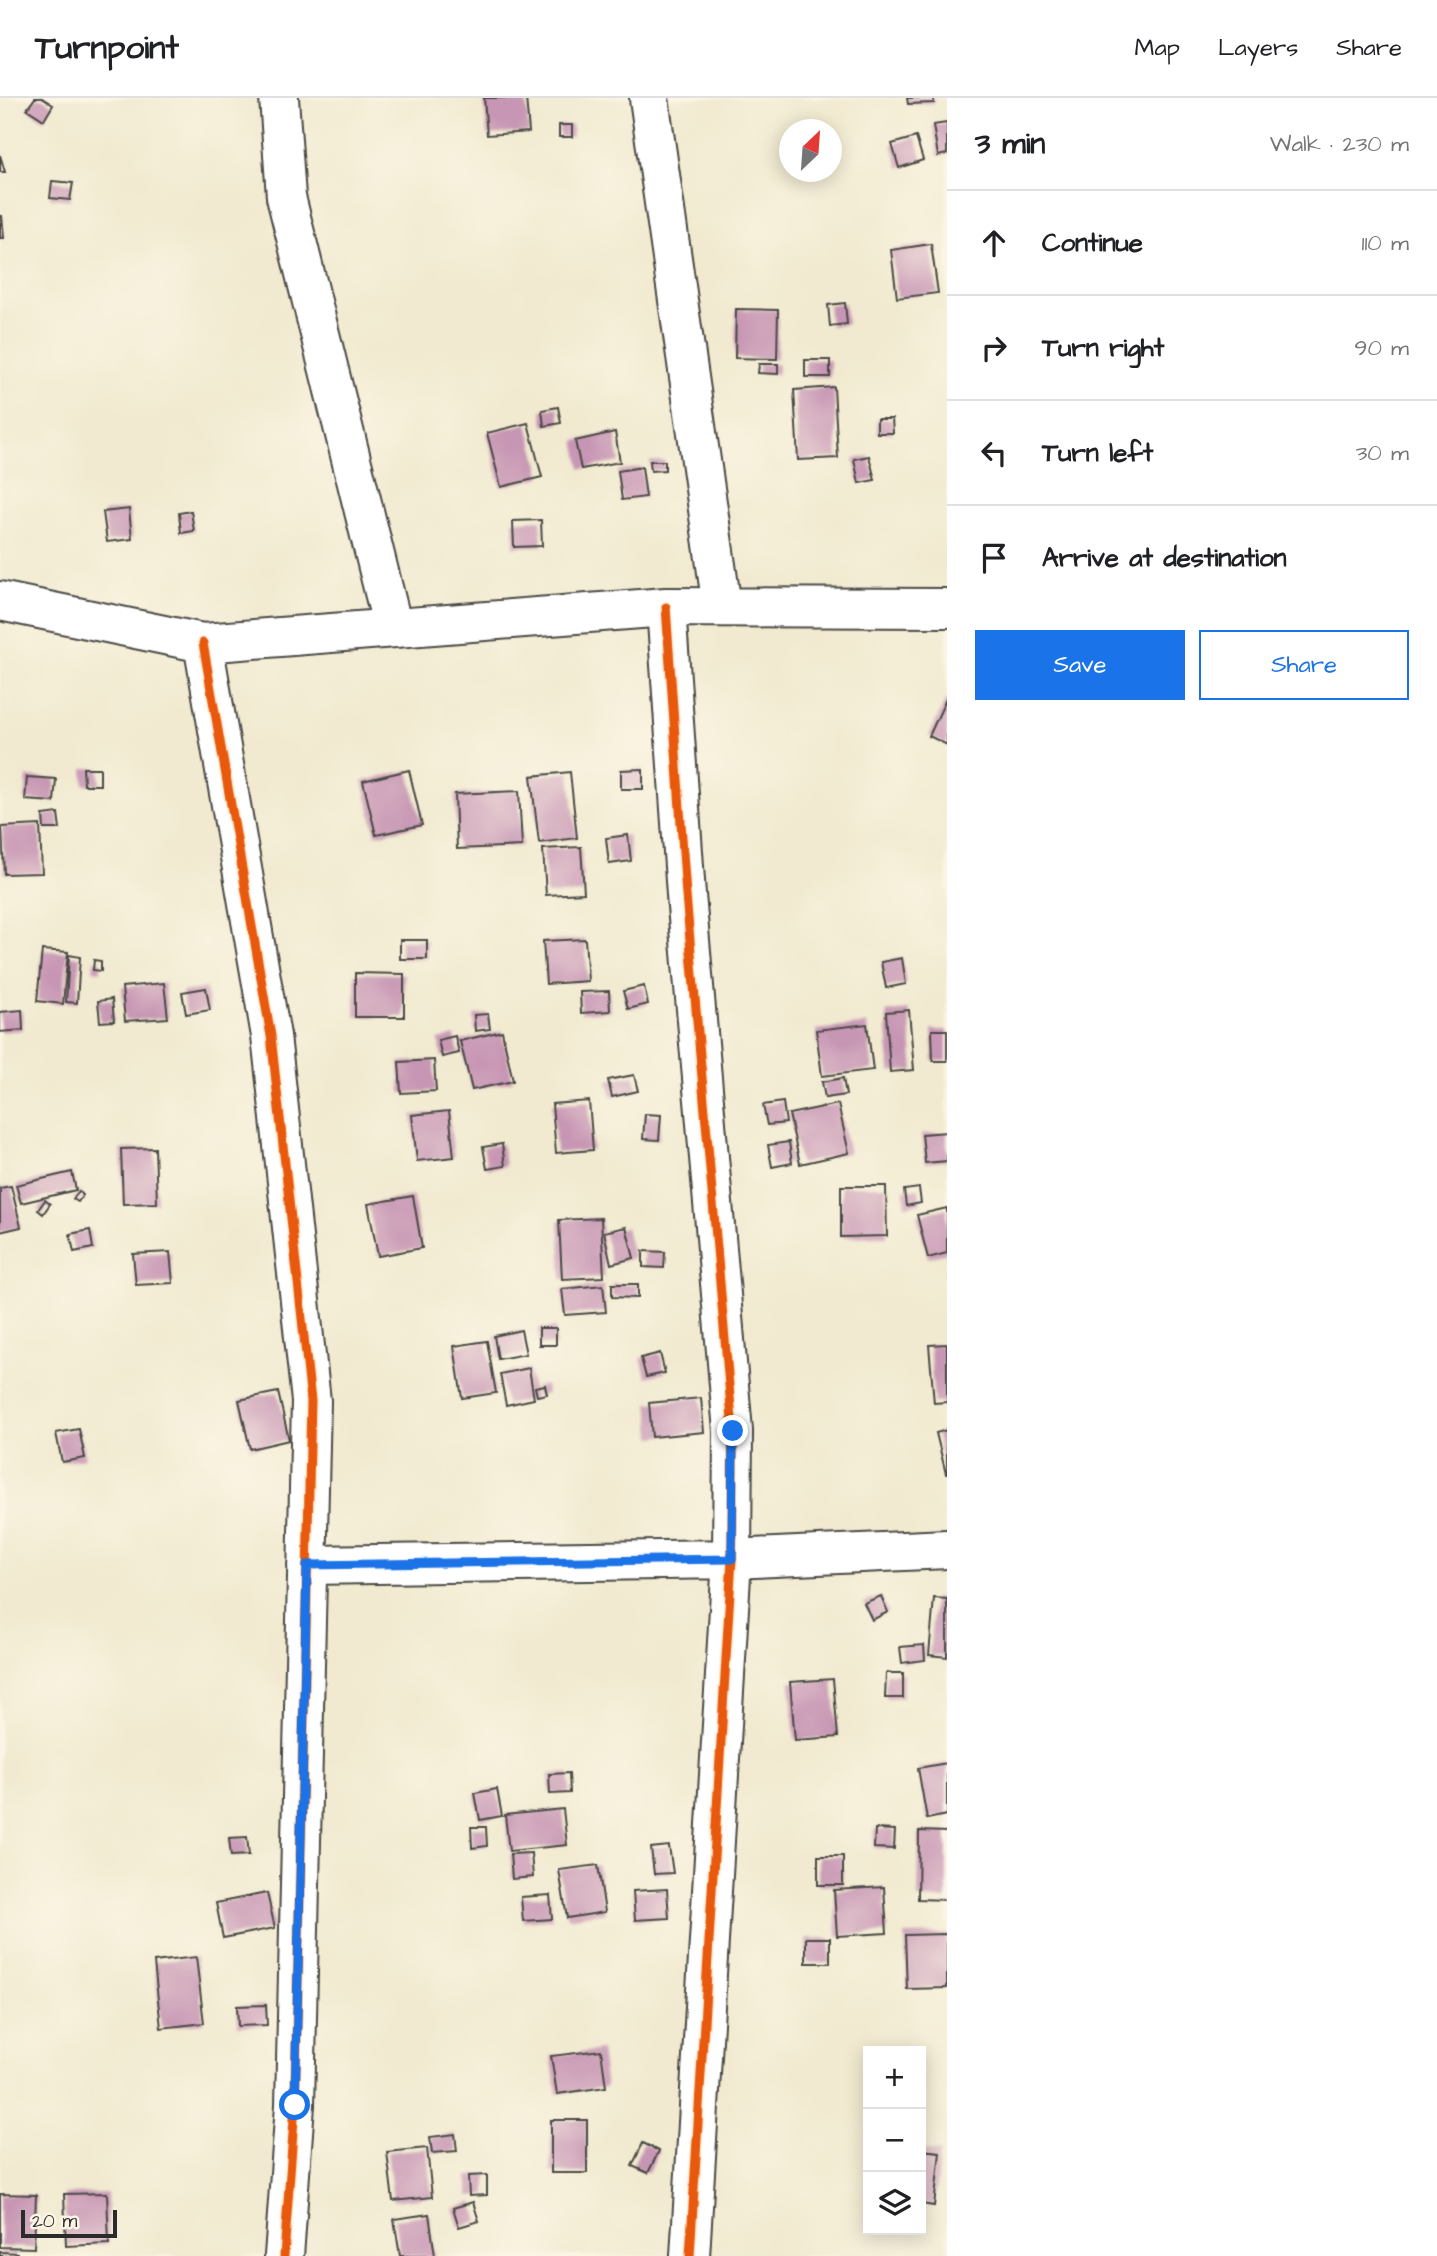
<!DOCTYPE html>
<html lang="en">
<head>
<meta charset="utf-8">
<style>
  body { margin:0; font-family:"Architects Daughter",sans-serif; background:#f2f2f2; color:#202124 }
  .controls { position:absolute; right:21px; bottom:21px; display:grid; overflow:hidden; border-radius:0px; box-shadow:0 4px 18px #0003 }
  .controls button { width:63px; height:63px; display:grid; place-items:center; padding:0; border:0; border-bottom:2px solid #e0e0e0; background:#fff; color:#202124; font:35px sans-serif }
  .compass { position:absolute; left:779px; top:21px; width:63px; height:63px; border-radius:50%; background:#fff; box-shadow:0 4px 18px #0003; rotate:25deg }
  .scale { position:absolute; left:21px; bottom:18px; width:96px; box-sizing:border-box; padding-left:7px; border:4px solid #2b2b2b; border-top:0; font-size:19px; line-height:24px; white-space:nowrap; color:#2b2b2b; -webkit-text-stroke:5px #fcf5e5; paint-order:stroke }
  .stop { position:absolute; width:21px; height:21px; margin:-16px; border:5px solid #1a73e8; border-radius:50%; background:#fff }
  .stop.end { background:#1a73e8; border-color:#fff; box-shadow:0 2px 7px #0008 }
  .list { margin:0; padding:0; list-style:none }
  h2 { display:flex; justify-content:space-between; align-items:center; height:91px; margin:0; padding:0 28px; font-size:30px }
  h2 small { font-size:23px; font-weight:400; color:#757577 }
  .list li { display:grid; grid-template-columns:46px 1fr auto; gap:21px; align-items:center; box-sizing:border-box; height:105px; padding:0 28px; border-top:2px solid #e0e0e0 }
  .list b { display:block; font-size:26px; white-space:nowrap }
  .list em { font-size:23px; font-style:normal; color:#757577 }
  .actions { display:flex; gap:14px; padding:21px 28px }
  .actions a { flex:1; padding:16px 0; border:2px solid #1a73e8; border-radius:0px; text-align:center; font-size:24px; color:#1a73e8 }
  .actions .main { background:#1a73e8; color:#fff }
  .icon { flex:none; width:38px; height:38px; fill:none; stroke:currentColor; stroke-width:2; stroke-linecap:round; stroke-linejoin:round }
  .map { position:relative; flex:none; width:947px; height:2158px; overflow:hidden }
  header { display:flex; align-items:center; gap:42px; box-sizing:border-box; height:98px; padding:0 35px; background:#fff; border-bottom:2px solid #e0e0e0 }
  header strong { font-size:33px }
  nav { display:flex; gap:38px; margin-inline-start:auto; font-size:24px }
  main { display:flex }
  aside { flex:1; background:#fff }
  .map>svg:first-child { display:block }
  .building { fill:#c796b4 }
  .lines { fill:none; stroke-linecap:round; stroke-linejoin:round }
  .minor-casing { stroke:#494844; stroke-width:42 }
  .minor { stroke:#fff; stroke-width:38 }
  .cycleway-casing { stroke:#fcf5e5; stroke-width:13 }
  .cycleway { stroke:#e8590c; stroke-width:9 }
  .route { stroke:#1a73e8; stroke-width:9 }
</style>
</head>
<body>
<header>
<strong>Turnpoint</strong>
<nav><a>Map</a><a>Layers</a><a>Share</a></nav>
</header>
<main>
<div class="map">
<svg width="947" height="2158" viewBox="0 0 947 2158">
  <rect width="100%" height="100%" fill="#fcf5e5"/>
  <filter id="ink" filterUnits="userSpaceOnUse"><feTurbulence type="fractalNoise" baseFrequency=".0143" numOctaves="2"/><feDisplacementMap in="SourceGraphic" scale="14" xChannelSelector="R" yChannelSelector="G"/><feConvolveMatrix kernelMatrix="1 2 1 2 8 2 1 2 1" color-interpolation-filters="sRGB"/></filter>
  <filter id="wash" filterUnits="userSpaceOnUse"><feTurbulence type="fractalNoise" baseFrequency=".00686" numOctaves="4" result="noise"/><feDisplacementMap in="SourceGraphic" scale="28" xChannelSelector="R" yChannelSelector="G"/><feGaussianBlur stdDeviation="1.57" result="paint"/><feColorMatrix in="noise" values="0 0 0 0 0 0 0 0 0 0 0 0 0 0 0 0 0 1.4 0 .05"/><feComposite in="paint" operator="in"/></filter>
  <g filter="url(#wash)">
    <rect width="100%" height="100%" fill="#f1ead0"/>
    <g id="blocks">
      <!-- building -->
      <path class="building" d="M35,0H42L53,7L44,22L27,11Z
        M484,0H526L529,34L487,37Z
        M907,0H934V5L908,6Z
        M947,25V56L938,58L933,27Z
        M559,27H572V39H559Z
        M916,39L923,62L899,70L892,46Z
        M0,57L5,74H0Z
        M52,83L73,85L70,102L50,100Z
        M0,118H2L4,140H0Z
        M931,146L938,195L897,200L891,152Z
        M845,205L847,226L830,228L828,207Z
        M736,211L778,212L777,261L735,260Z
        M805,262H830V279H805Z
        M759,266H778V276L758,275Z
        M834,289L838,360L798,362L794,292Z
        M558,309L561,325L544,328L542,312Z
        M877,321H892L893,335H877Z
        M528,325L542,379L501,389L487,335Z
        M615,334L620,364L581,371L575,343Z
        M869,358L875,382L859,385L854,361Z
        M650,363H665V372L651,373Z
        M642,369L646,399L622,402L618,373Z
        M129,411L132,441L107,444L103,414Z
        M191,413L194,433L181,435L179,415Z
        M541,422L542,448L514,449L513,423Z
        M947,599V647L929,638Z
        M83,670H100V687H84Z
        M643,671V691H621V672Z
        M409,672L422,727L376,737L363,683Z
        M570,674L577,740L539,745L531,678Z
        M27,679L56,681L54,704L25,702Z
        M519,693L522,748L457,751L455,696Z
        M58,715L60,731H44L43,717Z
        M40,727L42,775L4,776L2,729Z
        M628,737L631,763L609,766L606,740Z
        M581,749L584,795L546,797L543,751Z
        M585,841L588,883L546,886L543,843Z
        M400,842H427V861H400Z
        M42,852L68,854L63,906L37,903Z
        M69,857L80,859L77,905L66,904Z
        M902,860L906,886L886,890L881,864Z
        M94,862L101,863V873L93,872Z
        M355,875L404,876V919H355Z
        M164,885L168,920L125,923L122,889Z
        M644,888L648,906L628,911L623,893Z
        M206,890L210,912L186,916L182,894Z
        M609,893L610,913L581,915L580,894Z
        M112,901L114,923L100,924L98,903Z
        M22,912L23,932L0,934V914Z
        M909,912L914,972L890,974L886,914Z
        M488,916L490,931L475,933L474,917Z
        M867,926L873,972L822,978L816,932Z
        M932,932H947V963H933Z
        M502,933L513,983L472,992L460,943Z
        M455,938L459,955L442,959L438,942Z
        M434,962L436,993L401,995L399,964Z
        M634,977L638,993L612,999L608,982Z
        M843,980L846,997L825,1000L822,984Z
        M589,1003L593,1052L556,1055L552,1006Z
        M783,1004L786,1025L767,1027L763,1007Z
        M838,1006L849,1055L800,1066L789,1016Z
        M449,1013L454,1059L417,1063L412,1017Z
        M645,1016L661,1017L659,1042L643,1041Z
        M947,1034V1063L925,1065L922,1036Z
        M789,1044L792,1065L772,1069L768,1047Z
        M502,1046L505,1068L487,1071L483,1049Z
        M155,1050L157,1105L123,1106L121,1051Z
        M72,1074L76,1092L21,1105L16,1087Z
        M11,1088L21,1129L0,1134V1090Z
        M841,1088H886L887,1138L841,1139Z
        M919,1090L921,1105L906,1108L904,1092Z
        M79,1093L83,1097L78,1104L73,1101Z
        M413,1098L422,1150L378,1158L368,1106Z
        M45,1102L50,1106L43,1116L38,1112Z
        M947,1110V1155L928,1160L917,1117Z
        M601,1120L604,1179L562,1181L559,1122Z
        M626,1129L634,1160L611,1166L604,1134Z
        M90,1132L93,1150L74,1154L70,1136Z
        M643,1153L665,1154L664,1170L643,1169Z
        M170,1154L173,1185L136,1187L133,1156Z
        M612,1186H638V1200L612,1199Z
        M603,1187L606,1214L565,1217L562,1191Z
        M539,1230H556V1247H539Z
        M521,1232L526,1256L498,1261L494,1238Z
        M487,1243L496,1295L462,1300L454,1248Z
        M947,1246V1304L934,1305L929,1247Z
        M660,1255L665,1275L646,1279L641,1260Z
        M529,1270L534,1301L506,1307L500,1276Z
        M545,1287L547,1296L537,1298L535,1289Z
        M278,1294L289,1342L250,1351L239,1302Z
        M701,1300L704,1334L652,1339L649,1305Z
        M79,1331L85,1360L62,1364L56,1335Z
        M947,1332V1376H946L936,1335Z
        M881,1498L888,1514L872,1522L864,1505Z
        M934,1500L947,1501V1559L929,1557Z
        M924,1547L925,1562L902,1565L900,1549Z
        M886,1575H903V1600H885Z
        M833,1581L838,1639L795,1642L790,1584Z
        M947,1665V1717L927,1721L918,1670Z
        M569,1675L570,1695L550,1696L549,1676Z
        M497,1691L502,1718L480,1722L475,1695Z
        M563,1711L567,1747L509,1753L505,1717Z
        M471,1729H486L487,1748L472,1750Z
        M875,1731L895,1732L894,1751L874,1750Z
        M919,1733L947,1734V1802L918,1801Z
        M247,1739L249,1757L231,1758L229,1740Z
        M669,1748L673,1775L654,1776L651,1750Z
        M531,1755L533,1779L512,1781L510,1756Z
        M818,1758H843V1787H818Z
        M598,1767L605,1814L567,1820L559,1772Z
        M884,1789L887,1835L837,1838L834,1792Z
        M667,1791L669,1820L635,1822L633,1793Z
        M267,1795L275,1830L223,1840L216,1805Z
        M550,1797L552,1821L523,1823L521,1799Z
        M947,1836V1890L907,1891L905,1837Z
        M806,1840H830V1865H806Z
        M196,1859L204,1925L161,1930L154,1864Z
        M266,1907L267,1927L238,1928L237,1908Z
        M601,1952L606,1989L557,1996L551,1958Z
        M551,2022H587V2075H551Z
        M455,2036L457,2053L432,2055L430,2039Z
        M643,2045L659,2053L648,2075L632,2068Z
        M427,2050L432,2099L393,2103L387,2054Z
        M921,2052L940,2054L934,2108L921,2106Z
        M487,2077V2097L469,2098L468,2078Z
        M107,2095L109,2146L66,2148L64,2096Z
        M0,2096L36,2097L34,2150L0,2149Z
        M473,2104L479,2123L459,2129L453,2110Z
        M429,2116L435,2158H400L394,2121Z
        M0,2154L17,2155V2158H0Z"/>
    </g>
  </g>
  <g filter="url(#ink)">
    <use href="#blocks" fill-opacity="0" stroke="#494844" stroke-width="2"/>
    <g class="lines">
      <defs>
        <path id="minor" d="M279,0L286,99L393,530
          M649,0L722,509
          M0,503L203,545L666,509L947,510
          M666,509L686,797L733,1333L732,1461L690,2158
          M203,545L271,938L311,1303L295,2007L284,2158
          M307,1467L732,1461L947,1451"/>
      </defs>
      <!-- minor casing -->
      <use href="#minor" class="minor-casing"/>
      <!-- minor -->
      <use href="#minor" class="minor"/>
      <defs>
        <path id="cycleway" d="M666,509L686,797L733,1333L732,1461L690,2158
          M203,545L271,938L311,1303L295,2007L284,2158"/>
      </defs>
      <!-- cycleway casing -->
      <use href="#cycleway" class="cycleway-casing"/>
      <!-- cycleway -->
      <use href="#cycleway" class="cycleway"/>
    </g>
  </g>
  <g class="lines" filter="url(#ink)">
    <!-- route -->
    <path class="route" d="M295,2007L307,1467L732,1461L733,1333"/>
  </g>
</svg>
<div class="controls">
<button>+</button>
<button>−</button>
<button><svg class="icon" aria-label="layers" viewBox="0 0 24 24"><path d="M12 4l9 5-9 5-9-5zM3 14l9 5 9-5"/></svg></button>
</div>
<svg class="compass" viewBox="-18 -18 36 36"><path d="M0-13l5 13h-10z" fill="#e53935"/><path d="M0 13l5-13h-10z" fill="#757577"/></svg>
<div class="scale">20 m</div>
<div class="stop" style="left:295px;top:2007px"></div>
<div class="stop end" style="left:733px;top:1333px"></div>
</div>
<aside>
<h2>3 min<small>Walk · 230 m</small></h2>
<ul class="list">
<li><svg class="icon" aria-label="ahead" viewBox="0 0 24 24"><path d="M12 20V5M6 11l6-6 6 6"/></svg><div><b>Continue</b></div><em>110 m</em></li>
<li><svg class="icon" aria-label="right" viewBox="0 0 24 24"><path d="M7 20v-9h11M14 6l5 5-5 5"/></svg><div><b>Turn right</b></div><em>90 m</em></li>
<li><svg class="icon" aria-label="left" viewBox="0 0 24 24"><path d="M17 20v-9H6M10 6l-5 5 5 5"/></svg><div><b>Turn left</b></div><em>30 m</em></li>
<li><svg class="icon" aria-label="arrive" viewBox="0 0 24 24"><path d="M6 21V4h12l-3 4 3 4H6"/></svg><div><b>Arrive at destination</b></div></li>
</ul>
<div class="actions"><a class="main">Save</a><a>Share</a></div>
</aside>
</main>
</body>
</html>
